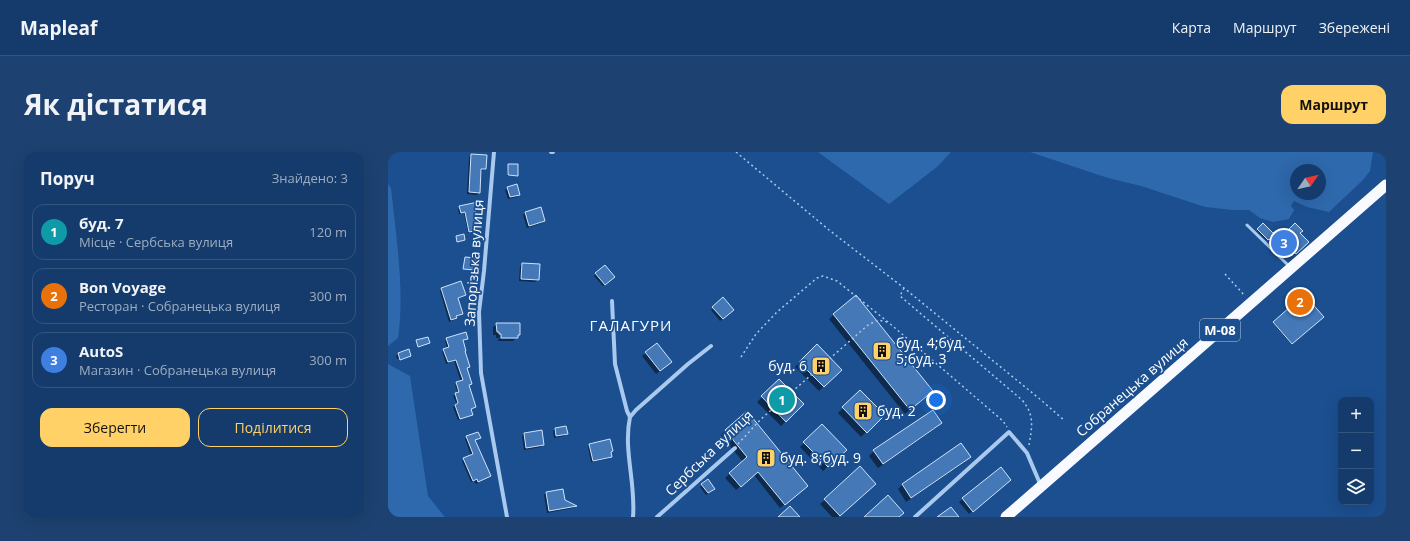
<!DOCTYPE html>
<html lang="uk">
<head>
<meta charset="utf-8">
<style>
  body { margin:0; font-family:"Open Sans",sans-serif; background:#1d4271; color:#f1f3f6 }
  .controls { position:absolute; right:12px; bottom:12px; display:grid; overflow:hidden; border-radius:8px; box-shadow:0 4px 16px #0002 }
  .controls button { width:36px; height:36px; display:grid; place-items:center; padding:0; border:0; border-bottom:1px solid #33557e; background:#143b6b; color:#f1f3f6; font:20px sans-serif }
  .compass { position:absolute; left:902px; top:12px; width:36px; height:36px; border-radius:50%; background:#143b6b; box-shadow:0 4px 16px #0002; rotate:56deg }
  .you { position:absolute; left:548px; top:248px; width:14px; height:14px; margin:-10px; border:3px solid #fff; border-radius:50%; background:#1a73e8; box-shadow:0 0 0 6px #1a73e833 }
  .badge { display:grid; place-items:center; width:26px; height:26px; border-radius:50%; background:#ffd166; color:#fff; font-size:13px; font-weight:700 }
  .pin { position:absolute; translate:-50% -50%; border:2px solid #fff; box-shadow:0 1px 4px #0006 }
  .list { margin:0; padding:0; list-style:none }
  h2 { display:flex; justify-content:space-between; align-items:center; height:52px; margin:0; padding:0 16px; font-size:17px }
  h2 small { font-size:13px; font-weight:400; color:#9dadc1 }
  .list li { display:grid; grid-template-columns:26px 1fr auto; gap:12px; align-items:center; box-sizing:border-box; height:56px; margin:0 8px 8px; padding:0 8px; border:1px solid #33557e; border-radius:12px }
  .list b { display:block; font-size:15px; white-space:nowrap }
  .list p { margin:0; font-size:13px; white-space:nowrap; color:#9dadc1 }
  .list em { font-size:13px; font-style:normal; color:#9dadc1 }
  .actions { display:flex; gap:8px; padding:12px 16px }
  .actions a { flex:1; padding:9px 0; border:1px solid #ffd166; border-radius:12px; text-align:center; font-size:14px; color:#ffd166 }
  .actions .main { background:#ffd166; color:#111 }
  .icon { flex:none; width:22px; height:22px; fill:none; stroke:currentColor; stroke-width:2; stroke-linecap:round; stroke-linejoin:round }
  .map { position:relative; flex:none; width:998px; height:365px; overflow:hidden; border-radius:12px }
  header { display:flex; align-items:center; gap:24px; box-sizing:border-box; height:56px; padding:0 20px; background:#143b6b; border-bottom:1px solid #33557e }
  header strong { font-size:19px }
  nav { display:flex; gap:22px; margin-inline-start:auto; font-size:14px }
  .intro { display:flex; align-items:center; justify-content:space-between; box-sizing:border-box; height:96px; padding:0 24px }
  h1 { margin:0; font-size:28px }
  .button { padding:10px 18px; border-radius:12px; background:#ffd166; color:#111; font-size:14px; font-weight:700 }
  main { display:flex; gap:24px; padding:0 24px }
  aside { flex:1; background:#143b6b; border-radius:12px; box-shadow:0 4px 16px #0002 }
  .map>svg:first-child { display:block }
  .green { fill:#2e69ad; fill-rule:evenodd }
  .shadow { fill:#0007 }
  .building { fill:#4478b7; stroke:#cfe3fa }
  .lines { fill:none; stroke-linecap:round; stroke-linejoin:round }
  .path { stroke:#a9c9ee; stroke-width:1.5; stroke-dasharray:2 3; stroke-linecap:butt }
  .service { stroke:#a9c9ee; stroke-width:3 }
  .minor { stroke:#a9c9ee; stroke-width:4 }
  .trunk { stroke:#f8faff; stroke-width:11 }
  .labels { text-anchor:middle; stroke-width:3.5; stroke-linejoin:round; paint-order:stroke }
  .shield { fill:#1b4f8f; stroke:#bbcadd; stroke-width:1 }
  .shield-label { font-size:13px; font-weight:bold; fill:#fff }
  .street-label { font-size:14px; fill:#fff; stroke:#1b4f8f }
  .poi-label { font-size:14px; fill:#fff; stroke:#1b4f8f; text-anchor:start }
  .neighbourhood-label { font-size:15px; letter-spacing:1px; fill:#fff; stroke:#1b4f8f }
</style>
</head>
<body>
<header>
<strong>Mapleaf</strong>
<nav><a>Карта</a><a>Маршрут</a><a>Збережені</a></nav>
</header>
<div class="intro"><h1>Як дістатися</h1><a class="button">Маршрут</a></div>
<main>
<aside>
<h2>Поруч<small>Знайдено: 3</small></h2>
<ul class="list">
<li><span class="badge" style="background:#0f9aa8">1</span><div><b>буд. 7</b><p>Місце · Сербська вулиця</p></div><em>120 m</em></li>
<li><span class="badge" style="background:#e8710a">2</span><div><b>Bon Voyage</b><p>Ресторан · Собранецька вулиця</p></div><em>300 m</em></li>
<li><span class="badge" style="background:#3f7fe0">3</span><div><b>AutoS</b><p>Магазин · Собранецька вулиця</p></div><em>300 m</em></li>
</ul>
<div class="actions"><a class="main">Зберегти</a><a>Поділитися</a></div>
</aside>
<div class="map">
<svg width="998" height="365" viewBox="0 0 998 365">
  <rect width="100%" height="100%" fill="#1b4f8f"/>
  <!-- green -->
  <path class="green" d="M430,0H563L549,15L501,52Z
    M642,0H985L982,19L975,28L941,60L919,55L906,49L903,54L906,58L901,67L885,70L872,66L861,58H845L817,55L753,34L720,26ZM908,18H932V42H908Z
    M0,32L3,36C8,84 17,139 10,186L0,194Z
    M0,212L22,224L40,344L57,365H0Z"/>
  <!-- shadow -->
  <path class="shadow" d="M83,3L97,16L95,19L92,18L91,41L89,43L79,42L81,5Z
    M120,13L129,23L128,24H119Z
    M120,36L131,42L129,45L120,47L117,38Z
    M72,55L90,57L86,59L90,77L88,79L80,81L76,61L71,62L70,57Z
    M152,56L156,69L154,71L139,76L135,63L137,61Z
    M875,72L885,83L893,86L911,81L919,90L907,102L899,94L896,96L889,89L885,93L880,87L878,88L869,79Z
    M135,112L150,128L147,130L131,129L132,114Z
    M208,121L223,127L215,134L206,124Z
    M54,136L77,143L70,147L74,162L68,165L66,168L61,170L52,139Z
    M335,147L345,158L332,169L323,158Z
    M912,148L935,165L903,192L885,171Z
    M446,162L539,243L517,262L441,167Z
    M109,172L131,182L129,185L108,186V183H105V175Z
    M129,185L125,189H110V187H127Z
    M59,187H78L74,189L76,200L81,214L78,217L83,231L81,234L87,255L82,258L84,262L82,264L70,268L65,255L69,253L65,244L70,241L67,233L73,230L66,209L58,212L54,199L59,196L57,189Z
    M429,193L453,218L431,239L407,215Z
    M258,201L279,213L268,222L254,204Z
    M10,202L22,204L9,207L8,204Z
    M391,228L415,252L393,274L369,250Z
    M472,239L495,263L473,285L450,261Z
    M358,260L414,338L392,356L366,323L348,338L337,326L355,310L333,283Z
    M553,271L548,276L490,316L481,304L486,299Z
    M434,274L457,298L435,319L412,295Z
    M167,277L179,282L176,284L166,286L165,279Z
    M136,282L155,293L153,295L136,298L134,284Z
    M79,285L91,286L86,289L102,324L88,332L86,329L83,330L74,309L83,304L77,287Z
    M202,292L222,301L223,305L220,307L203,310L200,295Z
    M573,293L581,305L577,310L518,350L510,337L514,333Z
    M613,317L619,332L581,362L571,350Z
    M314,333L324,339L318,343L312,335Z
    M482,337L450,365H444L432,352L437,348Z
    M158,341L176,349L187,354L185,356L159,361L156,343Z"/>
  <!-- building -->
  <path class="building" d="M83,2L99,3L98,17H93L92,41L81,40Z
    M120,12H130V24L120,23Z
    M129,32L132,43L122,45L119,35Z
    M90,50L91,57L87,58L91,78L81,80L77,60L73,61L71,54Z
    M153,55L157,69L141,74L137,60Z
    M875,71L885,81L888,79L893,85L907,71L915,79L912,81L921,90L908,102L900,94L897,96L890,89L887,93L881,87L880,88L869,77Z
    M76,82L77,88L69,90L68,84Z
    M77,105L88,106L86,118L75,117Z
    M134,111L152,112L151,128L133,127Z
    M217,113L227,125L217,133L207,121Z
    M73,129L78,143L70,146L75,162L68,164L69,166L63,168L53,136Z
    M468,143L545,239L522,258L445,162Z
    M335,145L346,158L335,167L324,155Z
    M911,147L921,148L936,165L904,192L885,170Z
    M108,171H132V183H130V186H113V182H111V180H109Z
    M78,180L80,187L75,188L78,199H77L82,215L79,216L84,232L81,233L88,255L83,257L85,263L72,267L67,253L70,251L67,241L71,240L68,230L75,228L68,208L60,210L55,197L61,195L58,186Z
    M40,185L42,191L30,195L28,188Z
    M269,191L284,210L272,219L257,200Z
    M429,192L454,218L436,235L411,210Z
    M21,197L23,204L12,208L10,201Z
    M391,227L416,252L398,270L373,244Z
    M472,238L497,263L479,281L454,255Z
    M545,258L554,271L495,312L485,298Z
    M359,259L420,334L397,353L370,320L353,335L341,321L359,305L337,278Z
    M434,272L459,298L440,315L415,290Z
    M178,274L180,282L168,284L167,276Z
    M154,278L156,293L138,296L136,281Z
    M90,280L93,286L87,288L103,324L90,330L89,327L85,329L75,306L85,302L78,284Z
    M222,287L225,299L223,300L224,305L205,309L201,292Z
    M573,291L583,305L523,346L514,332Z
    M472,314L488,332L452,364L436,347Z
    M613,315L623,328L585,360L574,346Z
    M320,327L327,337L320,341L313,332Z
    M175,337L177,348L189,354L161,359L158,340Z
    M500,343L516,361L511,365H476Z
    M402,354L412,365H390Z
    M563,355L571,365H549Z"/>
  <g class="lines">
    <!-- path -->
    <path class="path" d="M348,0L441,78L516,136L653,248L677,269
      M837,122L857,144
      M516,136L512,144L634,248C647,263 644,275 641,293
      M353,205L368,182L389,160L429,126L435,124L449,129L500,170L615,269L619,275
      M350,292L373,267L480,173L490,168L499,170"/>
    <!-- service -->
    <path class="service" d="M859,73L901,114"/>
    <!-- minor -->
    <path class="minor" d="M106,0L96,119L91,160L93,221L119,365
      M163,0H165
      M224,149L227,212L239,259L242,265C235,298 248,331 245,365
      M242,265L248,258L300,212L323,194
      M269,365L347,296
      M527,365L621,280L639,301L653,334"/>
    <!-- trunk -->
    <path class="trunk" d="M618,365L998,33"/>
  </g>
  <!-- icons -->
  <defs>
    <symbol id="building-square" viewBox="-11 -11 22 22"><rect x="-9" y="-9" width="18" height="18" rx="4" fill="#ffd166" stroke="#1b4f8f"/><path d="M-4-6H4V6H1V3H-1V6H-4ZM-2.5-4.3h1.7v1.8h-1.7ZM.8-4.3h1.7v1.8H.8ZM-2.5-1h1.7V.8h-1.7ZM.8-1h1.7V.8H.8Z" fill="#111"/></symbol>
  </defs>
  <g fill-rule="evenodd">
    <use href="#building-square" x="483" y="188" width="22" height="22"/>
    <use href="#building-square" x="422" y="203" width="22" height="22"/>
    <use href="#building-square" x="464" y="248" width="22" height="22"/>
    <use href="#building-square" x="367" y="295" width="22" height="22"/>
  </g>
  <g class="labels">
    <!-- shield labels -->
    <rect class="shield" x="812" y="167" width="40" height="22" rx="3"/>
    <g class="shield-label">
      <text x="832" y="183">М-08</text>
    </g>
    <!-- street labels -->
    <g class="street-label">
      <text transform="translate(86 111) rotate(-86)" y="5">Запорізька вулиця</text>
      <text transform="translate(744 235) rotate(-41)" y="5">Собранецька вулиця</text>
      <text transform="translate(321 301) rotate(-44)" y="5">Сербська вулиця</text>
    </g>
    <!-- poi labels -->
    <g class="poi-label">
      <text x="508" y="196">буд. 4;буд.<tspan x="508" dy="16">5;буд. 3</tspan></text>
      <text x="419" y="219" text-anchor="end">буд. 6</text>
      <text x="489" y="264">буд. 2</text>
      <text x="392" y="311">буд. 8;буд. 9</text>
    </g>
    <!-- neighbourhood labels -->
    <g class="neighbourhood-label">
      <text x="243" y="179">ГАЛАГУРИ</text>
    </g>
  </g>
</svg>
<div class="controls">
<button>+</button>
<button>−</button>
<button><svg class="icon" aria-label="layers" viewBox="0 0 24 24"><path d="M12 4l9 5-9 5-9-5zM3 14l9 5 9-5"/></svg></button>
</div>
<svg class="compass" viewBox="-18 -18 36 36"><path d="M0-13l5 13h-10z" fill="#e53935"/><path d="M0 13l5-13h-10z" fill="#9dadc1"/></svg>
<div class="you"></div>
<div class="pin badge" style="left:394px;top:248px;background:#0f9aa8">1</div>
<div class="pin badge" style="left:912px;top:150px;background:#e8710a">2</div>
<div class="pin badge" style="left:896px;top:91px;background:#3f7fe0">3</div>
</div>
</main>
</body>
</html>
